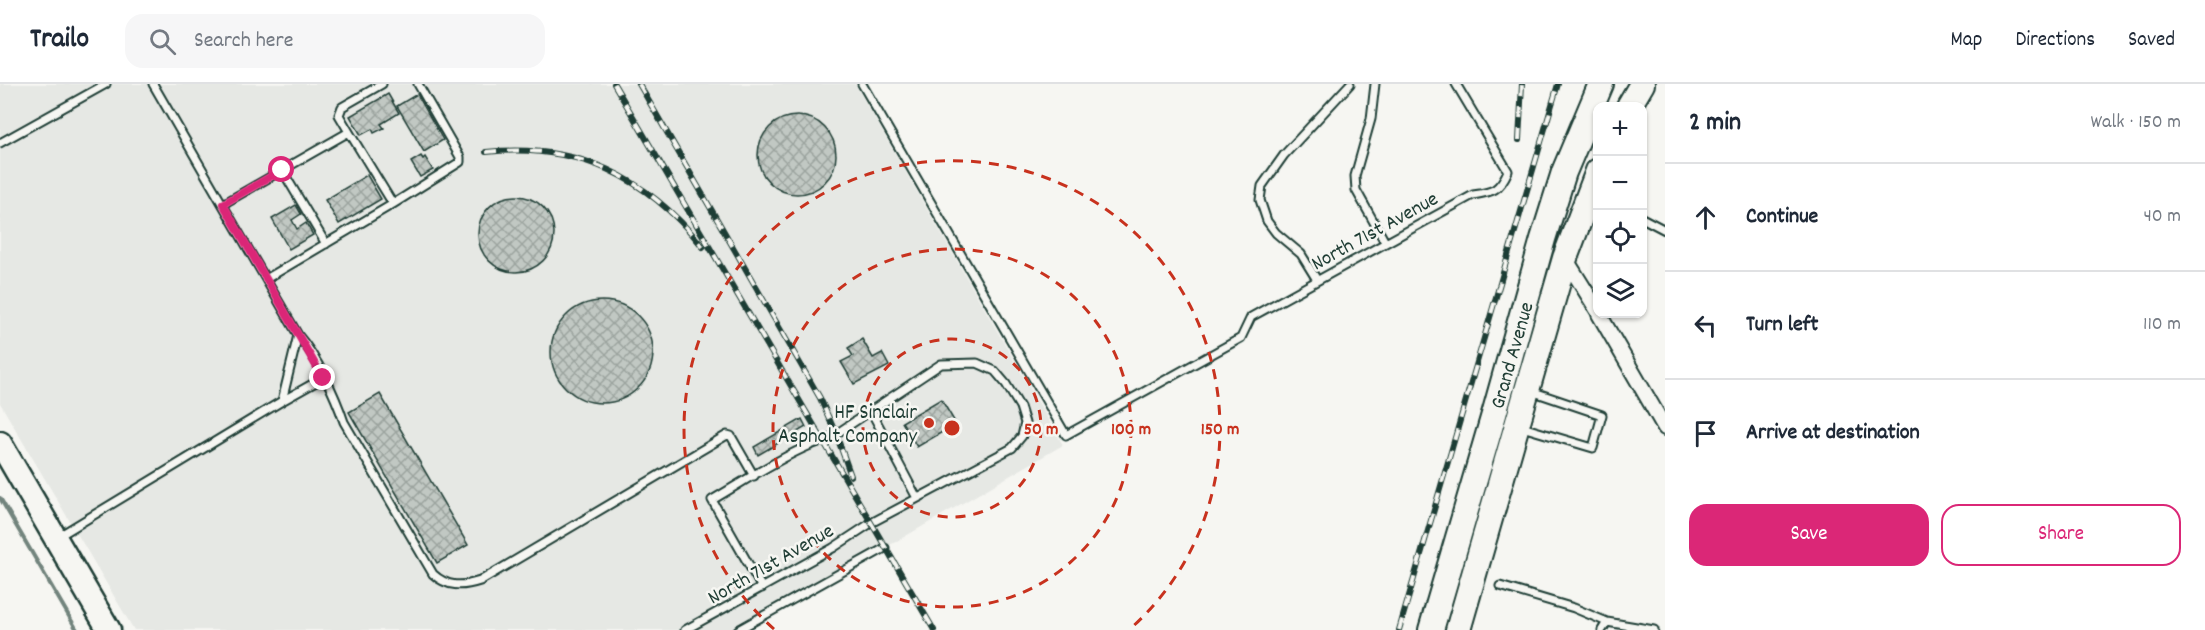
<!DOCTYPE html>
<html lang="en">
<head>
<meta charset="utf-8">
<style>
  body { margin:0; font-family:Dekko,sans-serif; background:#f6f6f7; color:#1f2937 }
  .controls { position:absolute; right:18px; top:18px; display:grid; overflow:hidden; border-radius:12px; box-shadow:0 2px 4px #0004 }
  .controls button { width:54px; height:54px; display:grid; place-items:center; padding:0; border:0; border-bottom:2px solid #e0e1e3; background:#fff; color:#1f2937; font:30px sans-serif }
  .stop { position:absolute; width:18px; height:18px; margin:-14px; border:4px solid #db2777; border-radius:50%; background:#fff }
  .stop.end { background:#db2777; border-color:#fff; box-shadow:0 2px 6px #0008 }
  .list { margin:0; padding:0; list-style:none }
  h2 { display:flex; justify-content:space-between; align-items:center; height:78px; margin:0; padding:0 24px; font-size:26px }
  h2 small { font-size:20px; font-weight:400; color:#747a83 }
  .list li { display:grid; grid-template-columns:39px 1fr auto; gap:18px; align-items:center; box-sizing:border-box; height:108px; padding:0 24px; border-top:2px solid #e0e1e3 }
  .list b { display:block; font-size:22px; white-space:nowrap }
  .list em { font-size:20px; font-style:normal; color:#747a83 }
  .actions { display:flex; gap:12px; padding:18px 24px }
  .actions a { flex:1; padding:14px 0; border:2px solid #db2777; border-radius:18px; text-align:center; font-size:21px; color:#db2777 }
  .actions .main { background:#db2777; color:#fff }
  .icon { flex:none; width:33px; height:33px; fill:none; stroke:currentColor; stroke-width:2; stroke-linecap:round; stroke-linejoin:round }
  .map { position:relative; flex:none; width:1665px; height:546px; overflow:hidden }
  header { display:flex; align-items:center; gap:36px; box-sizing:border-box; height:84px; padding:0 30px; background:#fff; border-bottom:2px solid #e0e1e3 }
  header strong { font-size:28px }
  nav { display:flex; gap:33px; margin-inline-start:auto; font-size:21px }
  .search { width:420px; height:54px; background:#f6f6f7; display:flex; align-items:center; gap:15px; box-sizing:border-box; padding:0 21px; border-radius:18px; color:#747a83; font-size:22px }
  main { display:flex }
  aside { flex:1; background:#fff }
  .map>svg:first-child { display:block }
  .built { fill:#e6e8e4 }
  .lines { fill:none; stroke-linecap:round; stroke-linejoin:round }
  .stream { stroke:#72847d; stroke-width:4 }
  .building { fill:url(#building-cross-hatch); stroke:#1f3d34; stroke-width:1.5 }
  .service-casing { stroke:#1f3d34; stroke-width:11 }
  .minor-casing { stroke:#1f3d34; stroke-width:18 }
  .primary-casing { stroke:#1f3d34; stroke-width:27 }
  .trunk-casing { stroke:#1f3d34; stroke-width:28 }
  .service { stroke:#f6f6f2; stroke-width:7 }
  .minor { stroke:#f6f6f2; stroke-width:14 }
  .primary { stroke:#f6f6f2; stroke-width:22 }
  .trunk { stroke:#f6f6f2; stroke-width:24 }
  .rail-casing { stroke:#1f3d34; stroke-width:6 }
  .rail { stroke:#f6f6f2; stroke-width:4; stroke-dasharray:11; stroke-linecap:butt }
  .route { stroke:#db2777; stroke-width:8 }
  .ring { fill:none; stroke:#c8321e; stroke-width:3; stroke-dasharray:10 8 }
  .poi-dot { fill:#c8321e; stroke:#f6f6f2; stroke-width:2 }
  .labels { text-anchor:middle; stroke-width:5; stroke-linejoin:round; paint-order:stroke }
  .street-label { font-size:21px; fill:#1f3d34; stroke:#f6f6f2 }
  .poi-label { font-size:21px; fill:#1f3d34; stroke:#f6f6f2; text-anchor:end }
  .centre { fill:#c8321e; stroke:#f6f6f2; stroke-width:3 }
  .ring-label { font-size:18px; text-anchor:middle; font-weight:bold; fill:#c8321e; stroke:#f6f6f2; stroke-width:5; stroke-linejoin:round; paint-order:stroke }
</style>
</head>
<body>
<header>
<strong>Trailo</strong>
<div class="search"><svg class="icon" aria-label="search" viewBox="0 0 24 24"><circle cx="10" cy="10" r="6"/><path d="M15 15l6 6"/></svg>Search here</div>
<nav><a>Map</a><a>Directions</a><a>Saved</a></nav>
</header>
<main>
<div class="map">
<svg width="1665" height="546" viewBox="0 0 1665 546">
  <defs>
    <pattern id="building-cross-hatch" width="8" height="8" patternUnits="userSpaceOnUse" patternTransform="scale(1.5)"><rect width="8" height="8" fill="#c1c8c3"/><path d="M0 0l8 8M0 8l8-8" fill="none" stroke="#9ca49f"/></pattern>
  </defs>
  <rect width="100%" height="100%" fill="#f6f6f2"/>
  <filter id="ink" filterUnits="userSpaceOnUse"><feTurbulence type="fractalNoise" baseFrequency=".0167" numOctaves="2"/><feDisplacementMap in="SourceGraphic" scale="12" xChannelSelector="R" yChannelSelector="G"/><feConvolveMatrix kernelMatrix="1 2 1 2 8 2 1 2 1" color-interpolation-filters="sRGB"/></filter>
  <g filter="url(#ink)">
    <!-- built -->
    <path class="built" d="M0,0H855L1063,361L885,464L738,546H134L0,319Z"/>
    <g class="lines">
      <!-- stream -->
      <path class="stream" d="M0,414L77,546"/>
    </g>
    <!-- building -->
    <path class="building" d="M388,10L399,29L381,40L384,44L374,49L372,45L361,51L350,32Z
      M417,10L443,56L424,68L397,22Z
      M758 71a39 39 0 1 1 78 0a39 39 0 1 1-78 0Z
      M421,72L423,75L425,73L433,86L420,93L411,78Z
      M367,91L381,115L339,140L325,116Z
      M478 150a38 38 0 1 1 76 0a38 38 0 1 1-76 0Z
      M296,121L301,130L292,136L297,145L306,139L313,151L289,165L272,135Z
      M551 268a51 51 0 1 1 102 0a51 51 0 1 1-102 0Z
      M862,255L873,274L882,269L889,282L854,300L841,278L853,272L848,264Z
      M380,310L468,461L437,479L349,328Z
      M941,315L956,340L917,363L902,338Z
      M802,335L806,343L758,371L754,363Z"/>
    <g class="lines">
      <defs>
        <path id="service" d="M862,0L1066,351L1241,254L1251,233L1473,111C1493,108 1499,107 1508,87L1456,0
          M1375,0L1371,35L1355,92L1356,106L1385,158
          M349,48L339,31L342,23L382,0
          M0,59L106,0
          M282,86L326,160
          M223,120L349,48L393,120L266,195
          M393,120L460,78V73L418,0
          M1642,134L1665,146
          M1317,196L1301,170L1276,149L1267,137L1260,116L1262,102L1284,71L1350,0
          M298,251C317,273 335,311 344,338L433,490C447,503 462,503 480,497L727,351L731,352L754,392
          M282,317L323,294
          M871,327L917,414
          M1522,343L1593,364L1602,331L1531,307
          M59,452L282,317L298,251L153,0
          M1500,502L1574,524L1607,538
          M685,546L833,464L871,439L1012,364L1022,352L1025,339L1020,323L1006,300L995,287L977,279L941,280L836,350C827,356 817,358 806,363C774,377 743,398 712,416L762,504
          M738,546L885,464
          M1602,546L1607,538L1654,546"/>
        <path id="minor" d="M1565,174L1598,227
          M1599,230L1665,344"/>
        <path id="primary" d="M0,359L109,546"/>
        <path id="trunk" d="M1629,22L1642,0
          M1431,546L1495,327L1543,155L1564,88L1601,0
          M1458,546L1565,174L1598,87"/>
      </defs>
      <!-- service casing -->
      <use href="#service" class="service-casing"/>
      <!-- minor casing -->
      <use href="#minor" class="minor-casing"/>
      <!-- primary casing -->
      <use href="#primary" class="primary-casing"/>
      <!-- trunk casing -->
      <use href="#trunk" class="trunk-casing"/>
      <!-- service -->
      <use href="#service" class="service"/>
      <!-- minor -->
      <use href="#minor" class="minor"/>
      <!-- primary -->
      <use href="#primary" class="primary"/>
      <!-- trunk -->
      <use href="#trunk" class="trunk"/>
      <defs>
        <path id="rail" d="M614,0L934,546
          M639,0L820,314L836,350L851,392
          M1519,56L1522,0
          M486,68C578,59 646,92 703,163
          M1399,546L1558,0"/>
      </defs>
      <!-- rail casing -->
      <use href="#rail" class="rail-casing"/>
      <!-- rail -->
      <use href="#rail" class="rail"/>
    </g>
  </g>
  <g class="lines" filter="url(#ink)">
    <!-- route -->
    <path class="route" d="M282,86L223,120L323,294"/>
  </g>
  <!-- distance rings -->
  <g class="ring">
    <circle cx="952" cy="344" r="89"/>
    <circle cx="952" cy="344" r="179"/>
    <path d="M774 545A268 268 0 1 1 1130 545"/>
  </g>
  <!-- markers -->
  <circle class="poi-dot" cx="929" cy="339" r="6"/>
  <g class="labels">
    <!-- street labels -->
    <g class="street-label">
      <text transform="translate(1374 146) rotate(-29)" y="7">North 71st Avenue</text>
      <text transform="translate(1511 271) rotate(-74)" y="7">Grand Avenue</text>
      <text transform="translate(770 479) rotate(-30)" y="7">North 71st Avenue</text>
    </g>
    <!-- poi labels -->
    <g class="poi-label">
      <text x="917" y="334">HF Sinclair<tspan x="917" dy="24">Asphalt Company</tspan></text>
    </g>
  </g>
  <circle cx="952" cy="344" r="9" class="centre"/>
  <g class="ring-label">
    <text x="1041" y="350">50 m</text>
    <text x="1131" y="350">100 m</text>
    <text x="1220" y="350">150 m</text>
  </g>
</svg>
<div class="controls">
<button>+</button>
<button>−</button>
<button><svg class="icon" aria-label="locate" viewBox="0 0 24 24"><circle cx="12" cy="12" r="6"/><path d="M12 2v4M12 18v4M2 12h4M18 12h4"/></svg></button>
<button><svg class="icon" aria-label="layers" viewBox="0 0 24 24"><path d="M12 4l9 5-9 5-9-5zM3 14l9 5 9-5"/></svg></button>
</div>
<div class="stop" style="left:282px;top:86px"></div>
<div class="stop end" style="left:323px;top:294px"></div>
</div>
<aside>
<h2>2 min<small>Walk · 150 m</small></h2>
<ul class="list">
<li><svg class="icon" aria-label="ahead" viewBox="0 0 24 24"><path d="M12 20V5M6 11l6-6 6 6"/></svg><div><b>Continue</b></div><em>40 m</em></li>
<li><svg class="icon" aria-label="left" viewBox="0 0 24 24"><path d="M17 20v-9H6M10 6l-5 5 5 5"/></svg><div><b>Turn left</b></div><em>110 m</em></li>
<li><svg class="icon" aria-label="arrive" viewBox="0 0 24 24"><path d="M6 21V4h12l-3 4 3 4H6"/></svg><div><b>Arrive at destination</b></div></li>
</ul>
<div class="actions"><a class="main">Save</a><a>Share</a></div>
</aside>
</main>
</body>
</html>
